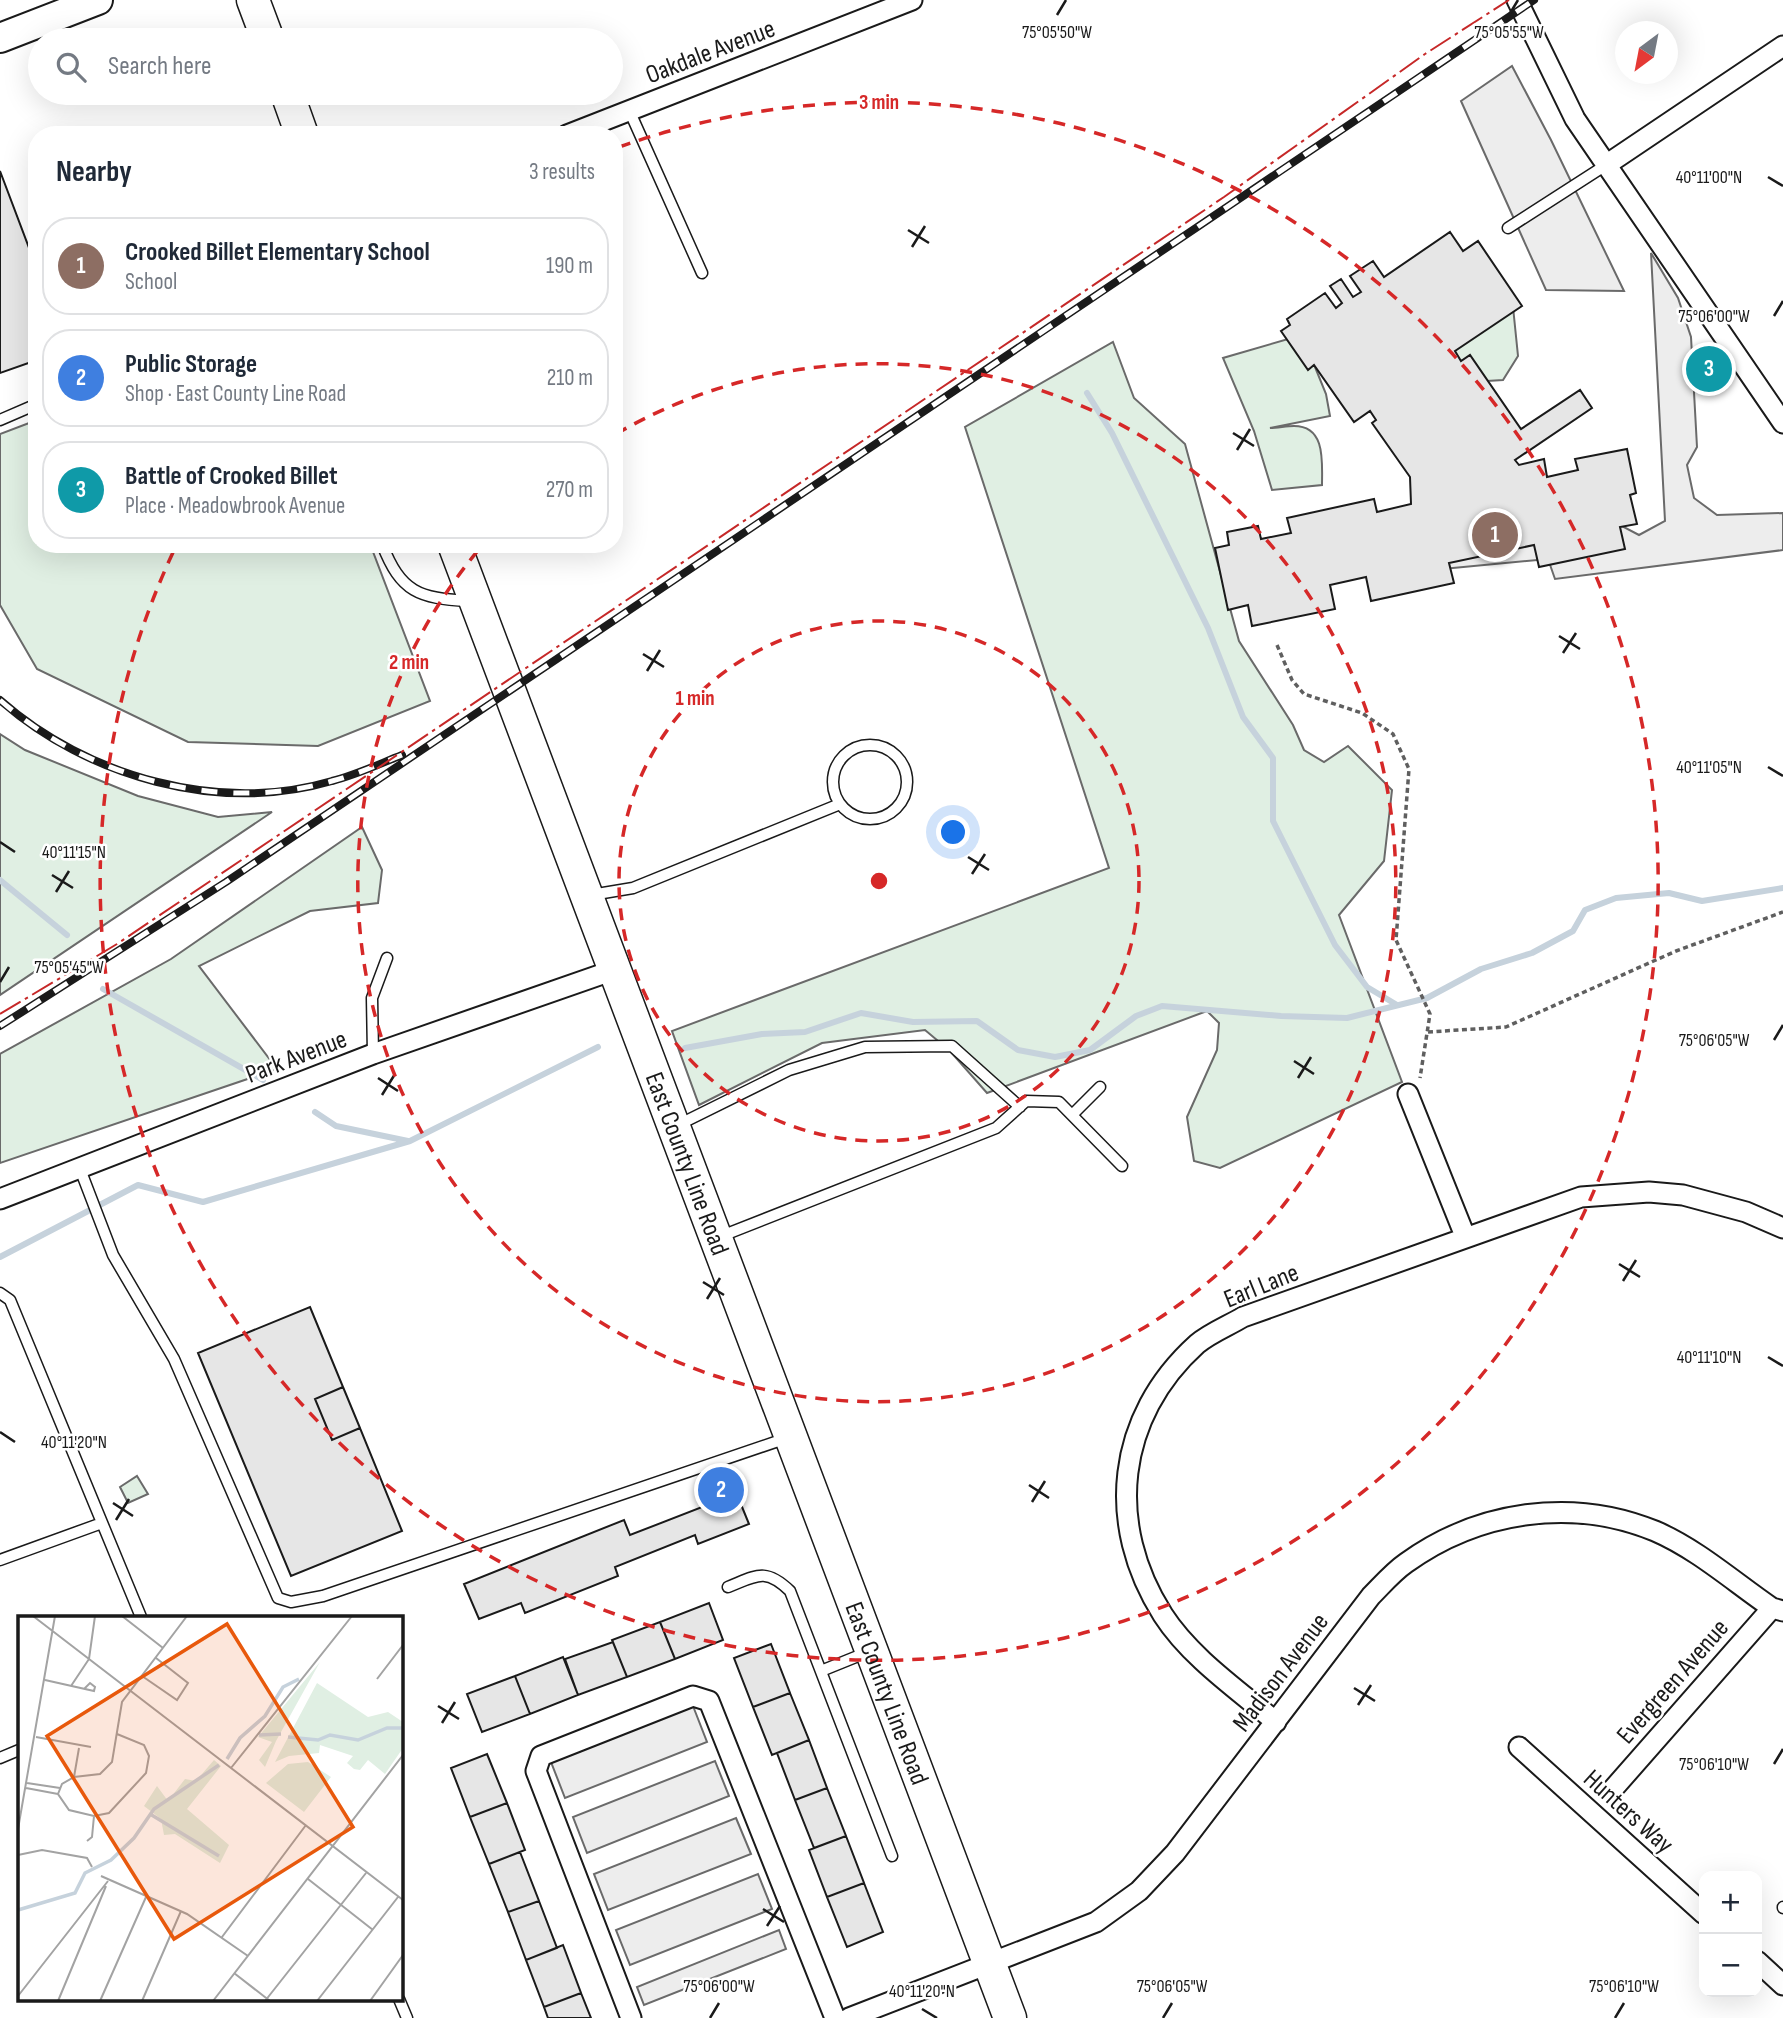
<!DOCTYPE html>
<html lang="en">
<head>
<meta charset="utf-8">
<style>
  body { margin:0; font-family:"Sofia Sans Condensed",sans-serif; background:#f6f6f7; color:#1f2937 }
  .controls { position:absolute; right:21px; bottom:21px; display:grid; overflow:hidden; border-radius:14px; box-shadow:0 7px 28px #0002 }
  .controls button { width:63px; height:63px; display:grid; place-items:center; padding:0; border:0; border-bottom:2px solid #e0e1e3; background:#fff; color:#1f2937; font:35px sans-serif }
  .compass { position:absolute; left:1615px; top:21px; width:63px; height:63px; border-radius:50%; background:#fff; box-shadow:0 7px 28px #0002; rotate:212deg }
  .you { position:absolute; left:954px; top:833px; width:24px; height:24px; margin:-18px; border:5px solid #fff; border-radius:50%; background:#1a73e8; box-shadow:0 0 0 10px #1a73e833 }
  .badge { display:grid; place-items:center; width:46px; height:46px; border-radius:50%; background:#d93025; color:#fff; font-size:23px; font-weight:700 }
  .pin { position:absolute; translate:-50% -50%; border:4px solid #fff; box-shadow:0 2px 7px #0006 }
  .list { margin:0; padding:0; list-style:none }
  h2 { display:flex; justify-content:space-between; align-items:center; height:91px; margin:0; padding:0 28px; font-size:30px }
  h2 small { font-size:23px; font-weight:400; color:#747a83 }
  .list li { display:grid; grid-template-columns:46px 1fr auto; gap:21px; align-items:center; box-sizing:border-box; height:98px; margin:0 14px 14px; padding:0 14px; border:2px solid #e0e1e3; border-radius:28px }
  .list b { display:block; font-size:26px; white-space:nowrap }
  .list p { margin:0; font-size:23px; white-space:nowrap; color:#747a83 }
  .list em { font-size:23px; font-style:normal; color:#747a83 }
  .icon { flex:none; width:38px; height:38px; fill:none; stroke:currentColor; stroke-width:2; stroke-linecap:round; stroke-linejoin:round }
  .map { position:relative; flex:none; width:1783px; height:2018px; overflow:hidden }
  .search { position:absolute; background:#fff; box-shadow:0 7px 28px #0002; left:28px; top:28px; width:595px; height:77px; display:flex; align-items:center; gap:18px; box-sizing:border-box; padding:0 24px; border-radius:38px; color:#747a83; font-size:26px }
  .panel { position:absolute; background:#fff; box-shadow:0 7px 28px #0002; left:28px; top:126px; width:595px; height:427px; border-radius:28px }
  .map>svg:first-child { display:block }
  .green { fill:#e0efe3; stroke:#6a6a6a; stroke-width:2 }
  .parking { fill:#ededed; stroke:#6a6a6a; stroke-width:2 }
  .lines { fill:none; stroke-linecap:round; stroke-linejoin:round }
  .stream { stroke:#c6d2dc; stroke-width:6 }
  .building { fill:#e6e6e6; stroke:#1a1a1a; stroke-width:2 }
  .lane-casing { stroke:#1a1a1a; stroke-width:13 }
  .street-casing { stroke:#1a1a1a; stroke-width:23 }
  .secondary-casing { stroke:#1a1a1a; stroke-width:32 }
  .primary-casing { stroke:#1a1a1a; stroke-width:35 }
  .path { stroke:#5f5f5f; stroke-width:3.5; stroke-dasharray:5 3.5; stroke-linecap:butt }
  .lane { stroke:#fff; stroke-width:10 }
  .street { stroke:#fff; stroke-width:19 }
  .secondary { stroke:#fff; stroke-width:28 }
  .primary { stroke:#fff; stroke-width:32 }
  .rail-casing { stroke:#1a1a1a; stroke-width:8 }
  .rail { stroke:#fff; stroke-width:5; stroke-dasharray:16; stroke-linecap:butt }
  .power { stroke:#c62828; stroke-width:2; stroke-dasharray:24 5 3.5 5; stroke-linecap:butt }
  .ticks { fill:none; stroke:#1a1a1a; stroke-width:2.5 }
  .ring { fill:none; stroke:#d62828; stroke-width:3.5; stroke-dasharray:12 9 }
  .labels { text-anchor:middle; stroke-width:5; stroke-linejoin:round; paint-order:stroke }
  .street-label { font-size:26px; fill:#1a1a1a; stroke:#fff }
  .inset-river { fill:none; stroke:#c6d2dc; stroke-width:3.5 }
  .inset-road { fill:none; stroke:#a3a3a3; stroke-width:2 }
  .view { fill:#e8590c; fill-opacity:0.15; stroke:#e8590c; stroke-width:3.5 }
  .inset-edge { fill:none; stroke:#1a1a1a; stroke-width:3.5 }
  .ticks-label { font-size:18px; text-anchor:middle; fill:#1a1a1a; stroke:#fff; stroke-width:5; stroke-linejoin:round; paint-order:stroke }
  .centre { fill:#d62828; stroke:#fff; stroke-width:3.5 }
  .ring-label { font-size:21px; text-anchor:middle; font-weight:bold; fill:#d62828; stroke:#fff; stroke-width:5; stroke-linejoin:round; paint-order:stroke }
</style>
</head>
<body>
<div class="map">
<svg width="1783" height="2018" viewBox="0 0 1783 2018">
  <rect width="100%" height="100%" fill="#fff"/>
  <!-- green -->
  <path class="green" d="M1512,297L1518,356L1503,380L1454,383L1450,338Z
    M1302,335L1326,394L1330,416L1270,428C1278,428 1286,426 1294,426C1326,426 1322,462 1322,485L1272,490L1254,431L1223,358Z
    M1113,342L1134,398L1185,444L1239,641L1293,725L1304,750L1324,762L1348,746L1392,790L1384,861L1339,915L1402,1082L1220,1168L1194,1161L1187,1117L1217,1050L1219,1023L1207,1011L987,1093L950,1051L925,1030L822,1043L699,1105L672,1031L1109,868L965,427Z
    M37,420V544H370L430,701L318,746L188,742L37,669L0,605V434Z
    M0,734L25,750L138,796L218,817L272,812L0,995Z
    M362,827L382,870L378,903L310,911L199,966L277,1069L0,1163V1054L171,959Z
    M137,1476L148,1494L128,1503L120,1487Z"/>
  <!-- parking -->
  <path class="parking" d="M1512,66L1551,140L1624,291L1546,290L1461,101Z
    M1651,253L1678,298L1691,337L1697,447L1687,465L1694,498L1717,515L1783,513V550L1555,579L1548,559L1338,579L1622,526L1639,535L1665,521Z
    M693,1706L707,1742L565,1798L551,1762Z
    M715,1761L729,1796L587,1853L573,1817Z
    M736,1818L751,1854L608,1910L594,1874Z
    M758,1874L772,1909L630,1965L616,1930Z
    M779,1930L786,1949L644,2005L637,1987Z"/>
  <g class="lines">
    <!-- stream -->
    <path class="stream" d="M1087,393L1112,433L1208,628L1243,717L1273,758V821L1335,945L1367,987L1397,1005
      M0,880L67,935
      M103,989L263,1080
      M685,1048L762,1034L805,1032L861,1013L913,1022L977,1021L1018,1050L1055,1057L1090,1050L1136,1016L1162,1006L1281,1016L1347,1018L1427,998L1481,969L1532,953L1573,931L1585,910L1616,898L1669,893L1702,901L1783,888
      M315,1112L336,1126L408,1141
      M0,1257L138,1185L203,1202L410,1141L598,1047"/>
  </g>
  <!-- building -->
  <path class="building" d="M0,171L37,269V360L0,373Z
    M1450,232L1463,251L1478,241L1522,306L1455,351L1461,361L1470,355L1521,429L1580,390L1592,408L1515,460L1519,465L1544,459L1547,477L1578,470L1575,459L1627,449L1636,493L1630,495L1637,524L1620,527L1625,549L1539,567L1534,545L1449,563L1454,583L1371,601L1366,577L1330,585L1335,609L1252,626L1248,605L1228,610L1215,548L1229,545L1227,532L1258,526L1261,539L1291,533L1287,518L1374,499L1377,512L1411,504L1410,477L1372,423L1376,420L1370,411L1354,422L1314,365L1308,370L1281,331L1290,325L1287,319L1325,293L1336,308L1342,303L1330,286L1341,279L1353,297L1361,292L1350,276L1373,261L1384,277Z
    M310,1307L343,1387L315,1399L332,1440L360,1428L402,1531L291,1576L198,1353Z
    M343,1387L360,1428L332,1440L315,1399Z
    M729,1475L749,1524L698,1544L695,1535L615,1567L618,1576L525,1613L521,1603L479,1619L464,1584L624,1520L630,1535L710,1504L703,1486Z
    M709,1603L723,1640L675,1659L660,1622Z
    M660,1622L675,1659L627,1677L612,1640Z
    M613,1642L627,1677L578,1695L565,1659Z
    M771,1644L790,1693L753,1707L734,1658Z
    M563,1657L578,1695L530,1714L515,1676Z
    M515,1676L530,1714L482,1732L467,1694Z
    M790,1693L809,1740L772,1755L753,1707Z
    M809,1740L827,1788L795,1800L777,1753Z
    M487,1754L507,1803L470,1817L451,1768Z
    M827,1788L846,1836L814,1848L795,1800Z
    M507,1803L525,1850L489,1864L470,1817Z
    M846,1836L864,1883L827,1897L809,1850Z
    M520,1852L539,1901L508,1912L489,1864Z
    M864,1883L883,1932L847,1947L827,1897Z
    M539,1901L557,1948L526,1960L508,1912Z
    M563,1945L581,1993L544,2007L526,1960Z
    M581,1993L591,2018H548L544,2007Z"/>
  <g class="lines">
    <defs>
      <path id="lane" d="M629,110L702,273
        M1508,228L1606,165
        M0,420L37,404
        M382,544C401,593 419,598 468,601
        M833 782a37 37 0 1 1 74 0a37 37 0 1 1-74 0Z
        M591,895L633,888L840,804
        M373,1054L372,998L387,958
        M1072,1115L1100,1087
        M678,1125L789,1070L865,1047L952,1046L1020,1107
        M80,1169L113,1255L174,1359L278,1598L291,1602L323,1596L787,1438
        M719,1237L996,1128L1026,1101L1059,1102L1122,1166
        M0,1293L10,1300L141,1617
        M0,1560L102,1523
        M728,1587C756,1576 765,1567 790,1591L892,1856
        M821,1671L868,1652
        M0,1758L19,1750
        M1783,1907V1908
        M399,1999L407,2018"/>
      <path id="street" d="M1517,0L1575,119L1783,423
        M567,135L912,0
        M1606,165L1783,46
        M1408,1094L1465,1236
        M0,1199L373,1054L614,970
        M1276,1722C1238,1690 1190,1657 1163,1615C1105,1524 1116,1417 1197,1344C1210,1333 1228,1326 1243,1317L1581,1197L1649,1192L1683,1195L1746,1212L1783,1228
        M1519,1747L1704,1914
        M1613,1789L1772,1608
        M1757,1961L1783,1985
        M631,2018L536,1771L541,1756L693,1696L709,1701L835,2018
        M849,2018L1096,1922L1139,1891L1175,1853L1371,1596C1382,1585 1393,1572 1406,1563C1478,1511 1572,1497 1655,1531C1697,1549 1734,1582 1772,1608L1783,1611"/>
      <path id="secondary" d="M0,38L98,0"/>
      <g id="primary">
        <path d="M253,0L268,40"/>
        <path d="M287,93L302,135"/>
        <path id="s1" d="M454,544L1010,2018"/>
      </g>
    </defs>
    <!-- lane casing -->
    <use href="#lane" class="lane-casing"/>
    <!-- street casing -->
    <use href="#street" class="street-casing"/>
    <!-- secondary casing -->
    <use href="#secondary" class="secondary-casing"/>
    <!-- primary casing -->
    <use href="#primary" class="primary-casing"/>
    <!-- path -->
    <path class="path" d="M1277,645L1292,680L1304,694L1362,713L1393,734L1409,769L1396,940L1430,1014L1420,1078
      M1428,1032L1506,1027L1676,951L1783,912"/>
    <!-- lane -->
    <use href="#lane" class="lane"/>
    <!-- street -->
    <use href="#street" class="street"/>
    <!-- secondary -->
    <use href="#secondary" class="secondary"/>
    <!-- primary -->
    <use href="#primary" class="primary"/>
    <defs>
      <path id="rail" d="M0,700C87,777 219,814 332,781C356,775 379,764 402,755
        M0,1026L226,882L1534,0"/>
    </defs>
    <!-- rail casing -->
    <use href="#rail" class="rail-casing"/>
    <!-- rail -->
    <use href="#rail" class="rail"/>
    <!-- power -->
    <path class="power" d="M0,1014L117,944L1224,197L1425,54L1509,0"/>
  </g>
  <!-- ticks -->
  <path class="ticks" d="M1057,15L1066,0M1509,15L1518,0M1768,177L1783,186M908,230L929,243M912,247L925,226M1774,316L1783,301M1233,433L1254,446M1237,450L1250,429M1559,636L1580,649M1563,653L1576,633M643,654L664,667M647,671L660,650M1768,767L1783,776M0,842L15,852M968,857L989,870M972,874L985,854M52,875L73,888M56,892L69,871M0,982L9,967M1774,1040L1783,1025M1294,1061L1314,1074M378,1078L398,1091M1298,1078L1311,1057M382,1095L395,1074M1619,1264L1640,1277M1623,1281L1636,1260M703,1282L724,1295M707,1299L720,1278M1768,1357L1783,1366M0,1432L15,1442M1029,1485L1049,1498M1032,1502L1045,1481M113,1503L133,1516M116,1520L129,1499M1354,1688L1375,1701M1358,1705L1371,1685M438,1706L459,1719M442,1723L455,1702M1774,1764L1783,1749M763,1909L784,1922M767,1926L780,1906M922,2009L937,2018M710,2018L719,2003M1163,2018L1172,2003M1615,2018L1624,2003"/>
  <!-- distance rings -->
  <g class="ring">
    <circle cx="879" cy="881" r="260"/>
    <path d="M616 434A519 519 0 1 1 481 547"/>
    <path d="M619 147A779 779 0 1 1 176 546"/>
  </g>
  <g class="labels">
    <!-- street labels -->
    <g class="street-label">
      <text transform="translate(710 51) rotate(-21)" y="9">Oakdale Avenue</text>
      <text transform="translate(296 1056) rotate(-21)" y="9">Park Avenue</text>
      <text dy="9" stroke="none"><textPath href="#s1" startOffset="662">East County Line Road</textPath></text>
      <text transform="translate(1261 1285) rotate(-22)" y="9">Earl Lane</text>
      <text transform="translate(1280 1672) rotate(-53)" y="9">Madison Avenue</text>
      <text transform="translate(1672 1681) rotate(-49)" y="9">Evergreen Avenue</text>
      <text dy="9" stroke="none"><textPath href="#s1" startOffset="1228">East County Line Road</textPath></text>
      <text transform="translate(1629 1811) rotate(42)" y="9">Hunters Way</text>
    </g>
  </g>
  <!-- overview -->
  <g transform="translate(18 1616)">
    <rect width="385" height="385" fill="#fff"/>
    <path d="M302,46L258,125L247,151L241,144L254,126L240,121ZM299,67L350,101L370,96L385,106V132L367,158L350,144L342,154L336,153L329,147L335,140L302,129L301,137L271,140L257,146ZM196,144L203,150L169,193L211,229L202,247L157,218L146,219L143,203L126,190L139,170L150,185L167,163L178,165ZM290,146L313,161L286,196L248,167L270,148Z" fill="#e0efe3"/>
    <path class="inset-river" d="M241,119L263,118M270,121L300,124L312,119L340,124L369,112H385M209,143L222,122L247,100L265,71L281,63M132,198L201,240M0,294L57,277L67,257L93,244L116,222L136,193L201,149"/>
    <path class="inset-road" d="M15,0L385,284M104,0L145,32M124,60L159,84L170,67L138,42M359,63L385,29M27,64L76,75L77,71L72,67L66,73M53,70L71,43L77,0M99,118L126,129L131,140L128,157L91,197L76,200L51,194L40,178L44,168L56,161L82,158L94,146L104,86L169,0M18,121L73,131M213,152L334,0M56,161L61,132M9,167L42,172M8,172L40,178M0,213L37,0M69,225L74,221L76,200M0,239L24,234L69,242L74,251M83,260L169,298L230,340M290,263L355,314M204,321L288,209M216,357L252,385M0,380L90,265M40,385L88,270M82,385L128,281M124,385L163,295M195,385L385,139M247,385L348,257M299,385L380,281M352,385L385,339"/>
    <path class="view" d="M209,8L335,211L156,323L29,120Z"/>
    <rect width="385" height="385" class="inset-edge"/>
  </g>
  <g class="ticks-label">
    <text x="1057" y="38">75°05'50"W</text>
    <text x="1509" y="38">75°05'55"W</text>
    <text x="1709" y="183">40°11'00"N</text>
    <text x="1714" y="322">75°06'00"W</text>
    <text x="1709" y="773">40°11'05"N</text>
    <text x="74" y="858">40°11'15"N</text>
    <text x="69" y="973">75°05'45"W</text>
    <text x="1714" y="1046">75°06'05"W</text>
    <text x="1709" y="1363">40°11'10"N</text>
    <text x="74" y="1448">40°11'20"N</text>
    <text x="1714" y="1770">75°06'10"W</text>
    <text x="719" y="1992">75°06'00"W</text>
    <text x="1172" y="1992">75°06'05"W</text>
    <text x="1624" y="1992">75°06'10"W</text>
    <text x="922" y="1997">40°11'20"N</text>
  </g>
  <circle cx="879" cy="881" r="10" class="centre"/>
  <g class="ring-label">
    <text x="879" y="109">3 min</text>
    <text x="409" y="669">2 min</text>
    <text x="695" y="705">1 min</text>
  </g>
</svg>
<div class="controls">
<button>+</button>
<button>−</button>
</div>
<svg class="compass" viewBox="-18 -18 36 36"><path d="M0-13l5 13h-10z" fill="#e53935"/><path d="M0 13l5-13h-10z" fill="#747a83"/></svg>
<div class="you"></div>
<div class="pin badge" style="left:1495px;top:535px;background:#8d6e63">1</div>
<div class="pin badge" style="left:721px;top:1490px;background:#3f7fe0">2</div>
<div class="pin badge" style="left:1709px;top:369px;background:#0f9aa8">3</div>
<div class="search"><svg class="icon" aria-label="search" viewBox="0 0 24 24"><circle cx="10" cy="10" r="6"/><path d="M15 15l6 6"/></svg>Search here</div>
<section class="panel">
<h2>Nearby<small>3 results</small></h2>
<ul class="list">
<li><span class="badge" style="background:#8d6e63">1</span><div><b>Crooked Billet Elementary School</b><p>School</p></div><em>190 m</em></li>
<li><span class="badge" style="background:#3f7fe0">2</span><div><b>Public Storage</b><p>Shop · East County Line Road</p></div><em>210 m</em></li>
<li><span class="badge" style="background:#0f9aa8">3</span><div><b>Battle of Crooked Billet</b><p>Place · Meadowbrook Avenue</p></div><em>270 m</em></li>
</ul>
</section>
</div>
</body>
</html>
